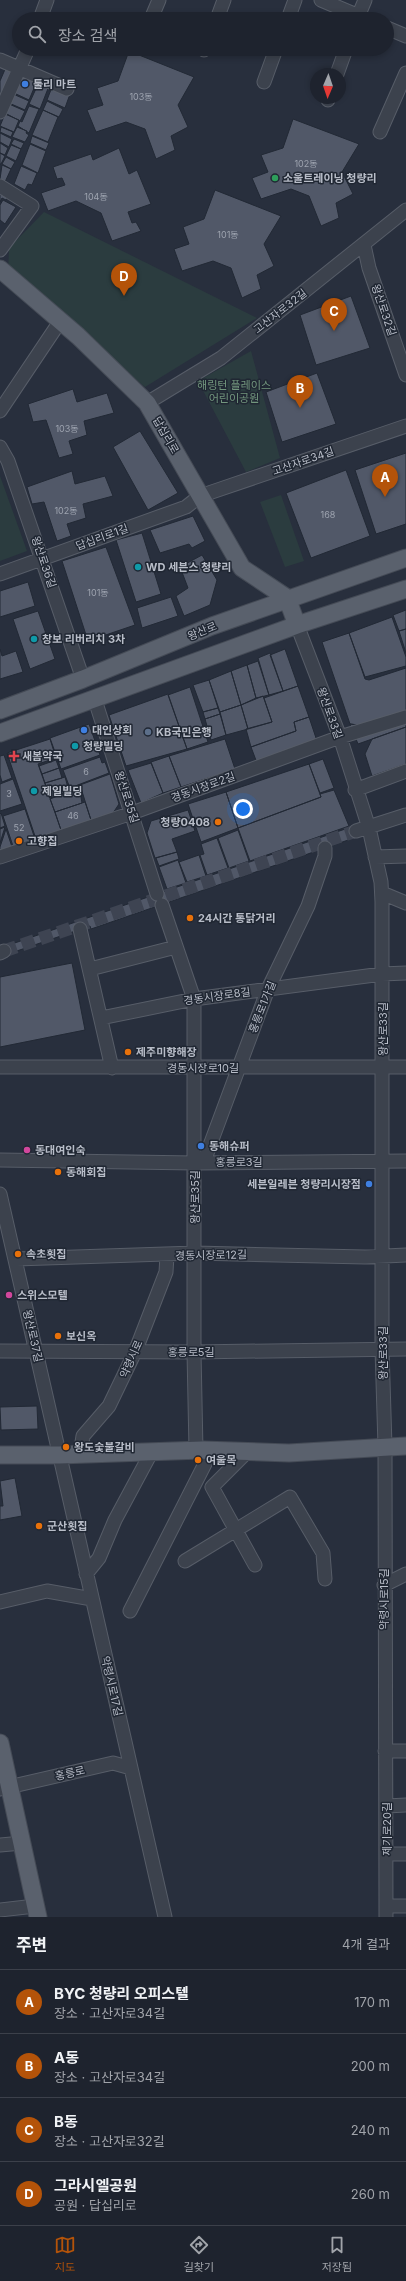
<!DOCTYPE html>
<html lang="ko">
<head>
<meta charset="utf-8">
<style>
  body { margin:0; font-family:Inter,"Noto Sans KR",sans-serif; background:#2b2f3a; color:#f1f3f6 }
  .compass { position:absolute; left:310px; top:68px; width:36px; height:36px; border-radius:50%; background:#1e232e; box-shadow:0 2px 6px #0003; rotate:182deg }
  .you { position:absolute; left:243px; top:809px; width:14px; height:14px; margin:-10px; border:3px solid #fff; border-radius:50%; background:#1a73e8; box-shadow:0 0 0 6px #1a73e833 }
  .badge { display:grid; place-items:center; width:26px; height:26px; border-radius:50%; background:#b45309; color:#fff; font-size:13px; font-weight:700 }
  .pin { position:absolute; translate:-50% -33px; filter:drop-shadow(0 1px 2px #0008) }
  .pin::after { content:''; position:absolute; top:21px; width:14px; height:12px; background:inherit; clip-path:polygon(0 0,100% 0,50% 100%) }
  .list { margin:0; padding:0; list-style:none }
  h2 { display:flex; justify-content:space-between; align-items:center; height:52px; margin:0; padding:0 16px; font-size:17px }
  h2 small { font-size:13px; font-weight:400; color:#a1a4aa }
  .list li { display:grid; grid-template-columns:26px 1fr auto; gap:12px; align-items:center; box-sizing:border-box; height:64px; padding:0 16px; border-top:1px solid #3c404a }
  .list b { display:block; font-size:15px; white-space:nowrap }
  .list p { margin:0; font-size:13px; white-space:nowrap; color:#a1a4aa }
  .list em { font-size:13px; font-style:normal; color:#a1a4aa }
  .icon { flex:none; width:22px; height:22px; fill:none; stroke:currentColor; stroke-width:2; stroke-linecap:round; stroke-linejoin:round }
  .map { position:relative; flex:none; width:406px; height:1917px; overflow:hidden }
  .search { position:absolute; background:#1e232e; box-shadow:0 2px 6px #0003; left:12px; right:12px; top:12px; height:44px; display:flex; align-items:center; gap:10px; box-sizing:border-box; padding:0 14px; border-radius:22px; color:#a1a4aa; font-size:15px }
  .sheet { height:308px; background:#1e232e }
  nav { display:flex; justify-content:space-around; align-items:center; box-sizing:border-box; height:56px; border-top:1px solid #3c404a; background:#1e232e; font-size:11px; color:#a1a4aa }
  nav a { display:grid; justify-items:center; gap:2px }
  nav .on { color:#b45309 }
  .map>svg:first-child { display:block }
  .green { fill:#2b3c3f }
  .building { fill:#515868; stroke:#222935 }
  .lines { fill:none; stroke-linecap:round; stroke-linejoin:round }
  .minor-tunnel { stroke:#3e4452; stroke-width:13; stroke-dasharray:13 6; stroke-linecap:butt }
  .minor-casing { stroke:#575d68; stroke-width:15 }
  .major-casing { stroke:#454b56; stroke-width:19 }
  .minor { stroke:#3c424d; stroke-width:13 }
  .major { stroke:#5a616d; stroke-width:17 }
  .shop-dot { fill:#3f7fe0; stroke:#202733; stroke-width:1.5 }
  .leisure-dot { fill:#2e9e5b; stroke:#202733; stroke-width:1.5 }
  .culture-dot { fill:#0f9aa8; stroke:#202733; stroke-width:1.5 }
  .service-dot { fill:#5c6f8a; stroke:#202733; stroke-width:1.5 }
  .health-dot { fill:#e0444e; stroke:#202733; stroke-width:1.5 }
  .food-dot { fill:#e8710a; stroke:#202733; stroke-width:1.5 }
  .hotel-dot { fill:#d1479c; stroke:#202733; stroke-width:1.5 }
  .labels { text-anchor:middle; stroke-width:3; stroke-linejoin:round; paint-order:stroke }
  .number-label { font-size:9px; fill:#9ea4b0 }
  .poi-label { font-size:11px; font-weight:bold; fill:#b8bdc8; stroke:#202733; text-anchor:start }
  .street-label { font-size:11px; fill:#b8bdc8; stroke:#202733 }
  .park-label { font-size:11px; fill:#72967d; stroke:#202733 }
</style>
</head>
<body>
<div class="map">
<svg width="406" height="1917" viewBox="0 0 406 1917">
  <rect width="100%" height="100%" fill="#282f3d"/>
  <!-- green -->
  <path class="green" d="M44,212L257,318L145,387L8,274L9,248Z
    M251,351L280,458L246,472L198,381Z
    M0,476L27,551L0,561Z
    M281,495L304,561L285,567L260,502Z"/>
  <!-- building -->
  <path class="building" d="M129,51L194,77L178,105L188,127L171,136L175,150L156,159L145,129L126,122L96,132L87,110L103,105L97,88L118,81Z
    M6,67L16,71L0,97V81Z
    M22,75L37,81L29,100L14,93Z
    M39,82L49,86L40,109L29,104Z
    M52,87L70,94L65,108L47,100Z
    M13,94L29,101L25,110L9,103Z
    M47,101L63,109L59,117L43,110Z
    M9,104L25,111L20,121L5,113Z
    M29,106L39,109L29,133L18,126L20,121L22,122Z
    M43,110L58,117L48,142L32,135Z
    M5,114L19,120L14,132L0,126Z
    M293,119L359,144L342,172L353,194L336,203L339,218L321,226L309,196L291,189L261,199L252,178L268,172L261,155L283,148Z
    M1,127L13,132L11,137L0,132Z
    M17,127L27,131L26,133L29,135L25,142L12,137Z
    M0,133L12,139L9,147L0,142Z
    M32,136L49,143L46,150L30,143Z
    M14,139L24,143L21,149L11,144Z
    M0,143L8,148L5,155L0,153Z
    M30,144L46,151L38,173L22,165Z
    M11,145L21,149L16,161L6,156Z
    M119,148L129,174L137,170L151,204L128,212L132,223L136,222L141,231L112,241L101,213L76,201L48,211L41,193L65,185L62,178L57,179L53,167L91,154L93,160Z
    M0,153L5,156L1,164H0Z
    M6,157L15,162L11,169L2,164Z
    M2,165L11,169L5,182L0,179Z
    M21,166L37,173L32,185L28,184L25,190L14,184Z
    M0,188L9,194L6,200L2,198L0,202Z
    M215,190L281,216L264,244L274,266L257,275L261,289L242,298L231,268L213,261L182,271L174,249L189,244L183,227L204,219Z
    M3,200L16,207L5,224L0,220V205Z
    M351,296L370,348L316,365L300,315Z
    M317,373L336,424L282,442L266,392Z
    M73,389L77,402L107,393L114,413L84,421L87,435L69,441L73,454L59,458L46,420L33,422L28,404Z
    M140,431L178,493L148,510L113,447Z
    M406,453V524L376,534L355,470Z
    M346,470L370,536L311,558L286,493Z
    M72,471L75,484L105,476L113,496L83,504L86,518L67,524L71,536L57,541L44,502L32,504L27,487Z
    M193,516L205,541L192,548L189,544L160,553L150,530Z
    M142,533L161,594L136,602L116,540Z
    M106,547L135,625L88,641L62,561Z
    M202,555L217,580L210,605L184,616L176,596L188,588L180,567Z
    M28,582L35,606L0,617V591Z
    M171,597L178,616L142,628L137,608Z
    M406,610V629L399,631L393,615Z
    M38,611L55,659L30,669L13,619Z
    M392,617L406,657V666L365,677L349,633Z
    M406,629V653L399,631Z
    M349,633L365,679L369,680L406,668V713L366,726L350,724L322,642Z
    M0,649L2,656L16,651L23,672L0,679Z
    M285,649L298,686L283,691L270,655Z
    M270,653L283,691L269,695L258,658Z
    M258,661L269,695L256,698L247,665Z
    M247,665L256,698L241,705L231,671Z
    M231,671L241,705L220,712L209,680Z
    M209,680L218,708L203,712L193,685Z
    M298,686L309,717L294,722L296,731L251,747L246,729L272,722L264,698Z
    M190,687L208,742L187,749L168,695Z
    M168,694L187,749L126,766L109,715Z
    M263,696L272,722L248,729L241,705Z
    M241,705L248,729L226,735L220,712Z
    M218,708L220,714L205,719L203,712Z
    M406,713V727L358,744L350,724L366,726Z
    M220,714L226,735L211,740L205,719Z
    M309,717L317,741L257,763L251,747L296,731L294,722Z
    M89,724L100,755L61,769L50,738Z
    M406,727V764L372,776L365,754L372,739Z
    M50,739L56,758L38,764L61,830L36,839L7,753Z
    M225,739L235,769L181,787L169,756Z
    M4,755L12,778L2,782L0,775V756Z
    M169,756L181,787L163,793L151,762Z
    M100,757L102,763L105,762L109,773L70,788L63,770Z
    M323,759L334,788L320,793L309,764Z
    M56,760L59,768L42,774L39,766Z
    M151,763L163,793L141,803L128,770Z
    M309,764L321,797L238,828L226,792Z
    M59,768L62,778L45,783L42,774Z
    M110,774L119,804L113,813L91,820L80,785Z
    M65,777L69,791L50,798L45,783Z
    M13,779L22,804L0,811V784Z
    M79,786L82,803L55,812L50,799L71,791L70,789Z
    M334,790L349,826L250,861L238,828L321,797L320,794Z
    M226,792L238,828L201,842L188,804Z
    M85,802L91,820L61,830L55,812Z
    M25,809L35,839L13,846L3,816Z
    M188,810L195,831L172,839L177,852L155,858L147,833L151,821Z
    M1,813L5,826L0,828V814Z
    M5,827L0,843V829Z
    M351,827L354,838L91,929L90,926L8,954L6,946Z
    M6,829L13,850L0,854V847Z
    M238,830L249,861L229,868L218,838Z
    M217,838L228,868L207,875L200,855L204,854L201,844Z
    M177,852L179,859L159,866L156,858Z
    M199,855L206,876L187,882L179,862Z
    M178,860L186,883L167,889L159,867Z
    M72,963L85,1030L0,1047V977Z
    M37,1406L38,1429L1,1430L0,1407Z
    M15,1478L22,1516L0,1520V1506H3L0,1481Z"/>
  <g class="lines">
    <!-- minor-tunnel -->
    <path class="minor-tunnel" d="M4,951L356,831"/>
    <defs>
      <path id="minor" d="M321,0L366,19
        M40,19L47,0
        M151,19L159,0
        M217,19L224,0
        M288,19L295,0
        M357,19L365,0
        M387,28L406,36
        M204,50V49
        M0,60L67,89
        M337,74L346,49
        M264,82L276,49
        M328,100V98
        M0,112L28,49
        M380,132L406,73
        M0,186L32,206L0,250
        M364,245L369,268L406,375
        M147,403L221,358L406,210
        M0,411L61,320
        M0,447L8,461L83,679
        M0,574L186,507L200,496L406,426
        M297,625L340,737L369,828L381,882L382,902V1349L385,1446L386,1917
        M95,700L157,894
        M355,790L406,771
        M356,831L406,815
        M0,857L132,813L340,737L406,717
        M375,857L406,856
        M382,893L406,903
        M162,905L194,999V1352L196,1450
        M80,929L112,1068
        M0,953L4,951
        M90,969L176,947
        M101,1018L194,999L382,974L406,973
        M0,1067H406
        M0,1160L195,1163L406,1161
        M195,1163L206,1156L268,989L308,906L325,856V848
        M0,1194L165,1917
        M16,1259L195,1253L365,1257L406,1255
        M0,1351L194,1352L406,1349
        M247,1452L212,1487L255,1565
        M80,1455L83,1436L109,1406L135,1352L166,1272L167,1256
        M185,1561L290,1497L323,1553L325,1579
        M86,1574L99,1558L115,1520L151,1453
        M384,1585L406,1574
        M0,1602L47,1591L92,1599
        M130,1611L212,1450
        M385,1751H406
        M0,1789L113,1763L131,1768
        M387,1806L406,1805
        M0,1845L22,1843
        M387,1854H406
        M386,1906H406
        M0,1910L35,1906"/>
      <path id="major" d="M0,269L78,336L147,403L242,568L287,598L297,625
        M0,710L83,679L212,626L406,558
        M0,733L297,625L406,589
        M0,1455H59L202,1450L289,1453L406,1446
        M0,1743L38,1917"/>
    </defs>
    <!-- minor casing -->
    <use href="#minor" class="minor-casing"/>
    <!-- major casing -->
    <use href="#major" class="major-casing"/>
    <!-- minor -->
    <use href="#minor" class="minor"/>
    <!-- major -->
    <use href="#major" class="major"/>
  </g>
  <!-- markers -->
  <g class="shop-dot">
    <circle cx="25" cy="84" r="4"/>
    <circle cx="84" cy="730" r="4"/>
    <circle cx="201" cy="1146" r="4"/>
    <circle cx="369" cy="1184" r="4"/>
  </g>
  <circle class="leisure-dot" cx="275" cy="178" r="4"/>
  <g class="culture-dot">
    <circle cx="138" cy="567" r="4"/>
    <circle cx="34" cy="639" r="4"/>
    <circle cx="75" cy="746" r="4"/>
    <circle cx="34" cy="791" r="4"/>
  </g>
  <circle class="service-dot" cx="148" cy="732" r="4"/>
  <path class="health-dot" d="M12 750h4v4h4v4h-4v4h-4v-4h-4v-4h4z"/>
  <g class="food-dot">
    <circle cx="218" cy="822" r="4"/>
    <circle cx="19" cy="841" r="4"/>
    <circle cx="190" cy="918" r="4"/>
    <circle cx="128" cy="1052" r="4"/>
    <circle cx="58" cy="1172" r="4"/>
    <circle cx="18" cy="1254" r="4"/>
    <circle cx="58" cy="1336" r="4"/>
    <circle cx="66" cy="1447" r="4"/>
    <circle cx="198" cy="1460" r="4"/>
    <circle cx="39" cy="1526" r="4"/>
  </g>
  <g class="hotel-dot">
    <circle cx="27" cy="1150" r="4"/>
    <circle cx="9" cy="1295" r="4"/>
  </g>
  <g class="labels">
    <!-- number labels -->
    <g class="number-label">
      <text x="141" y="100">103동</text>
      <text x="306" y="167">102동</text>
      <text x="96" y="200">104동</text>
      <text x="228" y="238">101동</text>
      <text x="67" y="432">103동</text>
      <text x="66" y="514">102동</text>
      <text x="328" y="518">168</text>
      <text x="98" y="596">101동</text>
      <text x="86" y="775">6</text>
      <text x="9" y="797">3</text>
      <text x="73" y="819">46</text>
      <text x="19" y="831">52</text>
    </g>
    <!-- poi labels -->
    <g class="poi-label">
      <text x="33" y="88">툴리 마트</text>
      <text x="283" y="182">소울트레이닝 청량리</text>
      <text x="146" y="571">WD 세븐스 청량리</text>
      <text x="42" y="643">창보 리버리치 3차</text>
      <text x="92" y="734">대인상회</text>
      <text x="156" y="736">KB국민은행</text>
      <text x="83" y="750">청량빌딩</text>
      <text x="22" y="760">새봄약국</text>
      <text x="42" y="795">제일빌딩</text>
      <text x="210" y="826" text-anchor="end">청량0408</text>
      <text x="27" y="845">고향집</text>
      <text x="198" y="922">24시간 통닭거리</text>
      <text x="136" y="1056">제주미향해장</text>
      <text x="209" y="1150">동해슈퍼</text>
      <text x="35" y="1154">동대여인숙</text>
      <text x="66" y="1176">동해회집</text>
      <text x="361" y="1188" text-anchor="end">세븐일레븐 청량리시장점</text>
      <text x="26" y="1258">속초횟집</text>
      <text x="17" y="1299">스위스모텔</text>
      <text x="66" y="1340">보신옥</text>
      <text x="74" y="1451">왕도숯불갈비</text>
      <text x="206" y="1464">여울목</text>
      <text x="47" y="1530">군산횟집</text>
    </g>
    <!-- street labels -->
    <g class="street-label">
      <text transform="translate(384 310) rotate(71)" y="4">왕산로32길</text>
      <text transform="translate(280 311) rotate(-38)" y="4">고산자로32길</text>
      <text transform="translate(166 435) rotate(60)" y="4">답십리로</text>
      <text transform="translate(303 461) rotate(-19)" y="4">고산자로34길</text>
      <text transform="translate(102 537) rotate(-20)" y="4">답십리로1길</text>
      <text transform="translate(44 562) rotate(71)" y="4">왕산로36길</text>
      <text transform="translate(202 631) rotate(-22)" y="4">왕산로</text>
      <text transform="translate(330 713) rotate(70)" y="4">왕산로33길</text>
      <text transform="translate(203 787) rotate(-20)" y="4">경동시장로2길</text>
      <text transform="translate(127 797) rotate(72)" y="4">왕산로35길</text>
      <text transform="translate(217 996) rotate(-8)" y="4">경동시장로8길</text>
      <text transform="translate(262 1007) rotate(-68)" y="4">홍릉로1가길</text>
      <text transform="translate(383 1029) rotate(-90)" y="4">왕산로33길</text>
      <text x="203" y="1072">경동시장로10길</text>
      <text x="239" y="1166">홍릉로3길</text>
      <text transform="translate(195 1197) rotate(-90)" y="4">왕산로35길</text>
      <text transform="translate(211 1255) rotate(-1)" y="4">경동시장로12길</text>
      <text transform="translate(33 1336) rotate(77)" y="4">왕산로37길</text>
      <text x="191" y="1356">홍릉로5길</text>
      <text transform="translate(383 1353) rotate(-90)" y="4">왕산로33길</text>
      <text transform="translate(131 1359) rotate(-66)" y="4">약령시로</text>
      <text transform="translate(384 1599) rotate(-90)" y="4">약령시로15길</text>
      <text transform="translate(112 1686) rotate(77)" y="4">약령시로17길</text>
      <text transform="translate(70 1773) rotate(-13)" y="4">홍릉로</text>
      <text transform="translate(387 1829) rotate(-90)" y="4">제기로20길</text>
    </g>
    <!-- park labels -->
    <g class="park-label">
      <text x="234" y="389">해링턴 플레이스<tspan x="234" dy="13">어린이공원</tspan></text>
    </g>
  </g>
</svg>
<svg class="compass" viewBox="-18 -18 36 36"><path d="M0-13l5 13h-10z" fill="#e53935"/><path d="M0 13l5-13h-10z" fill="#a1a4aa"/></svg>
<div class="you"></div>
<div class="pin badge" style="left:385px;top:497px">A</div>
<div class="pin badge" style="left:300px;top:408px">B</div>
<div class="pin badge" style="left:334px;top:331px">C</div>
<div class="pin badge" style="left:124px;top:296px">D</div>
<div class="search"><svg class="icon" aria-label="search" viewBox="0 0 24 24"><circle cx="10" cy="10" r="6"/><path d="M15 15l6 6"/></svg>장소 검색</div>
</div>
<section class="sheet">
<h2>주변<small>4개 결과</small></h2>
<ul class="list">
<li><span class="badge">A</span><div><b>BYC 청량리 오피스텔</b><p>장소 · 고산자로34길</p></div><em>170 m</em></li>
<li><span class="badge">B</span><div><b>A동</b><p>장소 · 고산자로34길</p></div><em>200 m</em></li>
<li><span class="badge">C</span><div><b>B동</b><p>장소 · 고산자로32길</p></div><em>240 m</em></li>
<li><span class="badge">D</span><div><b>그라시엘공원</b><p>공원 · 답십리로</p></div><em>260 m</em></li>
</ul>
</section>
<nav>
<a class="on"><svg class="icon" aria-label="map" viewBox="0 0 24 24"><path d="M3 6l6-2 6 2 6-2v14l-6 2-6-2-6 2zM9 4v14M15 6v14"/></svg>지도</a>
<a><svg class="icon" aria-label="directions" viewBox="0 0 24 24"><path d="M12 3l9 9-9 9-9-9zM9 14v-3h6M13 9l2 2-2 2"/></svg>길찾기</a>
<a><svg class="icon" aria-label="saved" viewBox="0 0 24 24"><path d="M7 4h10v16l-5-4-5 4z"/></svg>저장됨</a>
</nav>
</body>
</html>
